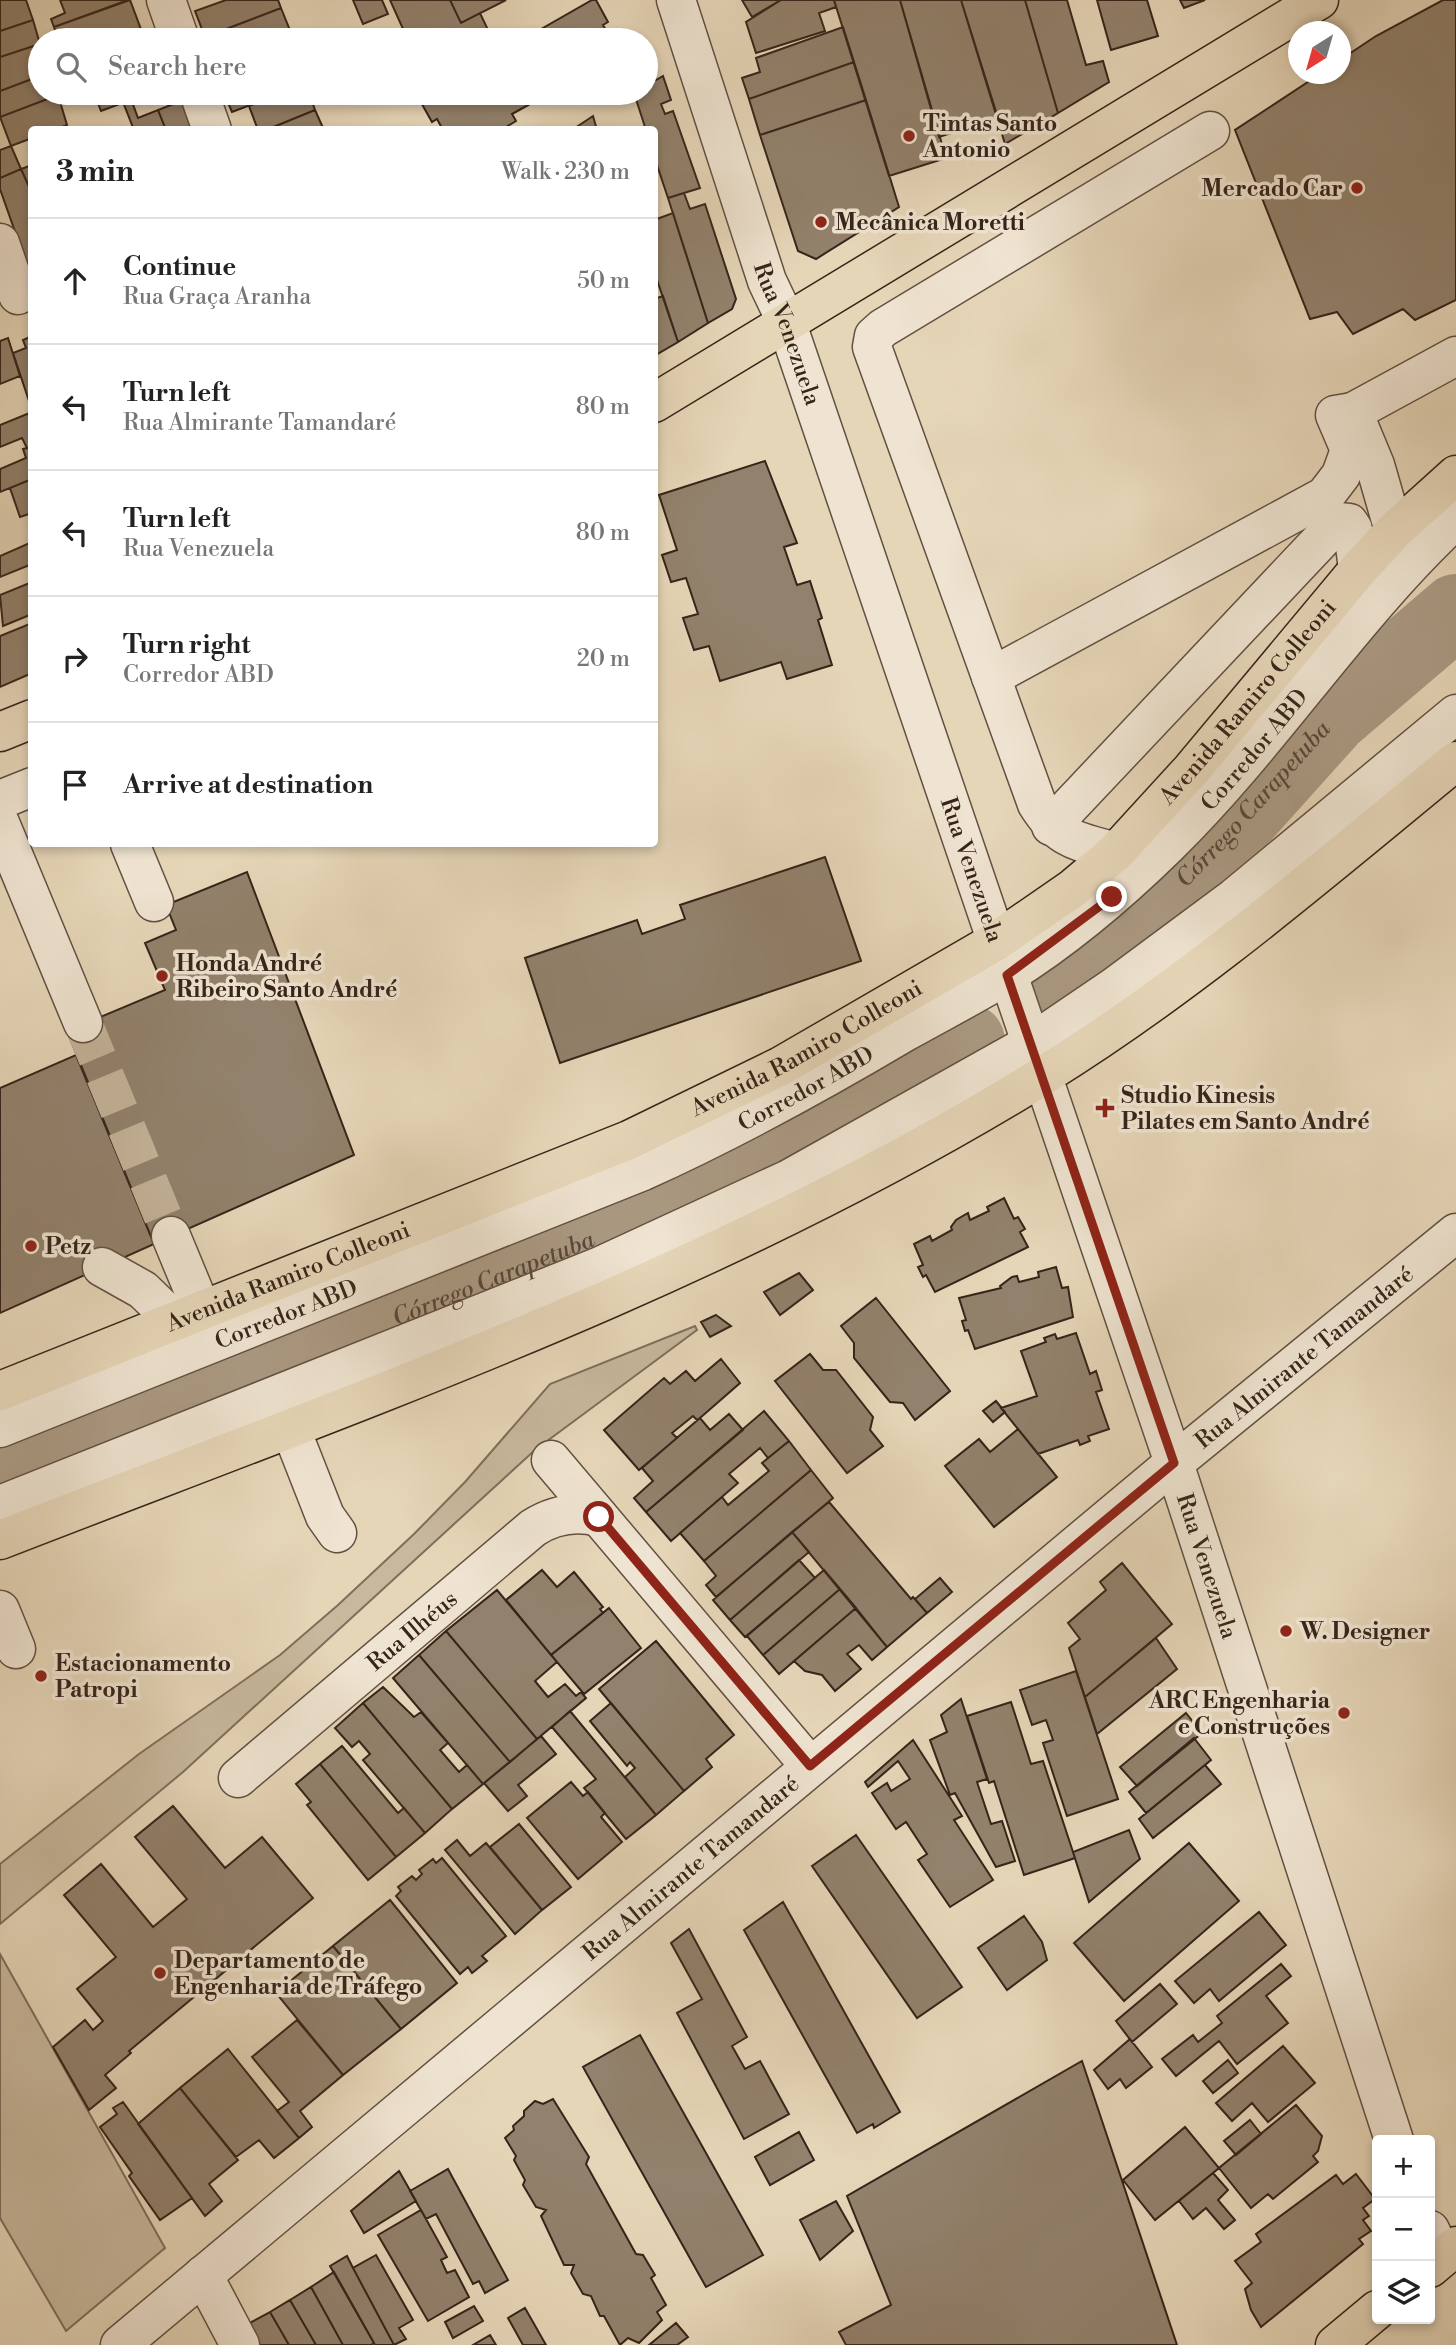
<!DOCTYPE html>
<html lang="en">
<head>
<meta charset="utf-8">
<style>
  body { margin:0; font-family:"Libre Bodoni",serif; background:#f2f2f2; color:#222 }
  .controls { position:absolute; right:21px; bottom:21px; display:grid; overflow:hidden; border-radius:7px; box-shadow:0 4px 10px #0003 }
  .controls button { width:63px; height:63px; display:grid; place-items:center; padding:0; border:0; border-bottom:2px solid #e0e0e0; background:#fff; color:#222; font:35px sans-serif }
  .compass { position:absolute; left:1288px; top:21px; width:63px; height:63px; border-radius:50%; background:#fff; box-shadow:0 4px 10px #0003; rotate:217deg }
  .stop { position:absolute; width:21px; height:21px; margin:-16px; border:5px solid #8f2418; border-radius:50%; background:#fff }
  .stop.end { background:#8f2418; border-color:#fff; box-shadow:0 2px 7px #0008 }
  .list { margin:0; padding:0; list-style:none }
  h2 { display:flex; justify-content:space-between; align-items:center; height:91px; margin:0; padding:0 28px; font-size:30px }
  h2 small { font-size:23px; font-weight:400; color:#767676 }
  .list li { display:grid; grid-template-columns:46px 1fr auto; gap:21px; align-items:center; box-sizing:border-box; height:126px; padding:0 28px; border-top:2px solid #e0e0e0 }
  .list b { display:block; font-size:26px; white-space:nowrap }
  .list p { margin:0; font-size:23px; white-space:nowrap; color:#767676 }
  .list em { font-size:23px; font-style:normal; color:#767676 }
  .icon { flex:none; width:38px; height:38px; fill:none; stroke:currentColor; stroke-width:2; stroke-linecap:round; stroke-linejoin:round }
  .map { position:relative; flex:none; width:1456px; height:2345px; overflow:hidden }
  .search { position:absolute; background:#fff; box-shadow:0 4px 10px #0003; left:28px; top:28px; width:630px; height:77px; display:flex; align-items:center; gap:18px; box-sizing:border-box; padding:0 24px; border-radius:38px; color:#767676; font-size:26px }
  .panel { position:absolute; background:#fff; box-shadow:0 4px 10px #0003; left:28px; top:126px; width:630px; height:721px; border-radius:7px }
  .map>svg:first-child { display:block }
  .green { fill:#c8b89d; stroke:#7f6e5c; stroke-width:2 }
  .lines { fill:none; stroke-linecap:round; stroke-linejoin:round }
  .river { stroke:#aa9982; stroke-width:74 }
  .building { fill:#92816c; stroke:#36241a; stroke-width:2 }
  .minor-tunnel { stroke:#c3b298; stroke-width:38; stroke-dasharray:38 19; stroke-linecap:butt }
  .minor-casing { stroke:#625042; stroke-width:41 }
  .major-casing { stroke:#36241a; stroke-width:41 }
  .minor { stroke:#efe4d1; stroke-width:38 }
  .major { stroke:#e6d6b8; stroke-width:38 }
  .route { stroke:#8f2418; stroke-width:9 }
  .poi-dot { fill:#8f2418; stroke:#efe4d1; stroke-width:2.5 }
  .labels { text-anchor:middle; stroke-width:7; stroke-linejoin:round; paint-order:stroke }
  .poi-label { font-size:23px; font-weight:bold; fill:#36241a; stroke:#efe4d1; text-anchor:start }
  .street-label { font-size:23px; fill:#36241a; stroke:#efe4d1 }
  .water-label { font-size:24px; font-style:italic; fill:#594739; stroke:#efe4d1 }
</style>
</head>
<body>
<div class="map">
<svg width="1456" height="2345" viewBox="0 0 1456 2345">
  <rect width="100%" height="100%" fill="#e6d6b8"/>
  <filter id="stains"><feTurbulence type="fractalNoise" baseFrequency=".00286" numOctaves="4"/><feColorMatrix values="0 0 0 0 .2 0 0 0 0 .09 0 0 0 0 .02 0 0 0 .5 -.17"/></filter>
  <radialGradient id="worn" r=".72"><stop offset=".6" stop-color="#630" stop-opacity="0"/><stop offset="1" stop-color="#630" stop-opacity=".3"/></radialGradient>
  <!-- green -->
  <path class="green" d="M695,1326L697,1330L535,1450L183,1772L0,1924V1864L139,1754L280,1655L338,1605L414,1534L465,1482L550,1384Z
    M0,1954L165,2248L66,2331L0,2218Z"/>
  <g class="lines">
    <!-- river -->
    <g class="river">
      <path id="s1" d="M1046,991L1090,961L1158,905L1219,843L1332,717L1456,611"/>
      <path id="s2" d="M0,1478L642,1218L799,1139L968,1041"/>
    </g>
  </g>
  <!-- building -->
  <path class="building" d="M0,0H26L33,20L0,31Z
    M60,0H128L54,27L51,19L65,13Z
    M130,0L142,32L120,40H73L70,35L58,39L54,27Z
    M226,0H278L281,8L205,37L195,11Z
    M353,0H382L388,14L363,24Z
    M390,0H450L461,23L480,13L489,32L474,40H408Z
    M450,0H506L461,23Z
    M592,0H596L608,22L603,25L612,40L616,37L618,40H522Z
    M742,0H781L752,17Z
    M781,0H834L836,7L819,13L825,31L756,53L746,22Z
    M834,0H900L946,158L889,176Z
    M900,0H961L998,118L939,137Z
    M961,0H1025L1058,113L1005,144Z
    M1025,0H1067L1086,65L1103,61L1109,82L1058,113Z
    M1097,0H1147L1158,36L1111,50Z
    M1180,0H1205L1184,8Z
    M1443,0H1456V300L1415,320L1403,309L1353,334L1337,312L1310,319L1235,130L1320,74H1340V60L1376,36Z
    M281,8L291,33L272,40H225L221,31Z
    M33,20L40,44L0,57V31Z
    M843,27L854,62L749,99L742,78L760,72L756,58Z
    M142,32L145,40H120Z
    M291,33L294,40H272Z
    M40,44V76L0,91V57Z
    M854,62L866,100L760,135L749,99Z
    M40,76V93H57L58,95L0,117V91Z
    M663,76L671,100L661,104L665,114L673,111L700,188L668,198L654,156V130H646L634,93H646V86Z
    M94,93H149L101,111Z
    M224,93H282L232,112Z
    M282,93H309L315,110L266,130H258L249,106Z
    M430,93H550L512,114L516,121L501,130H443L437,119L432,122L419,99Z
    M58,95L67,125L55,130H32V138L11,146L0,117Z
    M131,99L138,118L158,110L166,130H134L123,102Z
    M186,99L198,130H166L158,110Z
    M866,100L899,207L816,259L798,251L760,135Z
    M315,110L324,130H266Z
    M593,116L597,130H572Z
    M11,146L21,169L0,178V150Z
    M32,165V193L21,169Z
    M21,169L32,193V264L25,260L0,189V178Z
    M684,193L690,209L705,204L736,299L732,309L708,323L668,198Z
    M673,213L708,323L678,342L654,271V220Z
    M663,296L678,342L654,356V299Z
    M32,336V410L13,353L26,348L23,340Z
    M8,338L20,376L0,384V341Z
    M32,412V479L0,492V469L26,458L23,449L27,448L22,438L0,447V425Z
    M765,461L797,543L784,547L797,585L810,581L822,618L818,620L832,665L787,679L781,662L720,681L709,646L694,650L683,618L698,614L686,578L671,582L662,555L677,550L659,495Z
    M32,479V513L20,517L10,488Z
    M32,542V564L0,577V556Z
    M32,582V614L3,626L0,595Z
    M32,623V673L0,687V636Z
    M825,857L861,961L560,1063L525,958L637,920L642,934L685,919L680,905Z
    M247,872L354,1155L154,1244L67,1031L165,990L145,943L176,930L166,905Z
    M76,1055L154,1244L0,1313V1088Z
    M1004,1198L1014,1219L1018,1217L1025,1229L1020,1232L1028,1247L935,1292L926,1275L923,1277L918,1267L923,1265L914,1244L930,1236L932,1241L952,1230L951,1227L956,1220L968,1213L970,1220L989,1211L987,1207Z
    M1056,1267L1062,1288L1068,1287L1073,1317L975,1349L968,1330L965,1331L962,1321L966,1320L959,1298L1001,1288L1000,1286L1012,1277L1017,1276L1019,1282L1039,1277L1038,1272Z
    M799,1273L813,1290L780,1315L764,1292Z
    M876,1298L950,1391L915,1420L903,1403L890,1402L854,1358V1343L841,1326Z
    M716,1315L731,1326L710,1337L701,1322Z
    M1076,1333L1090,1374L1096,1371L1102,1390L1096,1392L1109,1429L1088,1436L1090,1441L1080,1445L1078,1440L1038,1454L1001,1408L1037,1396L1021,1351L1046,1342L1044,1338L1055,1334L1057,1339Z
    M810,1354L823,1370H836L873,1417L870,1430L883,1446L847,1473L775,1381Z
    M721,1359L740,1383L700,1418L697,1420L693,1416L672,1433L677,1438L639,1470L604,1430L664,1378L670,1384L686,1371L695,1381Z
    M996,1401L1005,1412L993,1422L983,1411Z
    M764,1411L789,1441L768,1458L760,1448L729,1474L738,1483L671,1541L646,1512Z
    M729,1414L743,1430L646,1512L634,1498L653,1481L642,1468L700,1418L710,1430Z
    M1018,1429L1057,1477L994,1527L945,1466L979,1439L990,1452Z
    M789,1441L811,1470L704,1561L680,1533L722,1497L728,1505L769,1471L762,1463Z
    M811,1470L833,1498L716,1597L706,1585L716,1576L704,1561Z
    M829,1502L911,1599L913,1597L927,1613L887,1647L792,1532Z
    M792,1532L809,1552L730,1620L713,1600Z
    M799,1560L815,1578L745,1637L730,1620Z
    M1122,1563L1172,1624L1085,1697L1069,1648L1080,1639L1068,1623L1106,1590L1100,1582Z
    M542,1570L557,1587L574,1572L603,1607L600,1609L603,1613L551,1655L506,1600Z
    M824,1570L840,1589L763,1655L747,1636Z
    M940,1578L952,1592L927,1613L915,1599Z
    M840,1589L856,1608L779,1674L763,1655Z
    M497,1590L557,1662L535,1681L548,1697L565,1684L576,1696L581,1692L586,1698L537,1739L446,1631Z
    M609,1608L641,1648L584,1694L551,1655Z
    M856,1608L887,1647L872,1660L859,1645L847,1654L861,1669L835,1691L822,1675L805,1671L794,1661Z
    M446,1631L537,1739L510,1762L419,1655Z
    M1156,1638L1177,1669L1097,1734L1085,1697Z
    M656,1641L734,1735L706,1759L712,1767L684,1791L599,1689Z
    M419,1655L510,1762L483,1784L393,1678Z
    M1076,1671L1118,1799L1067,1816L1043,1743L1053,1740L1046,1720L1032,1725L1020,1690Z
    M383,1687L414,1717L421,1712L448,1743L440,1750L459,1772L467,1765L483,1784L452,1809L363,1703Z
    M961,1699L987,1779L977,1782L991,1824L1002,1821L1015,1861L996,1867L955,1793L950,1795L930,1740L947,1732L941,1715Z
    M1011,1702L1031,1764L1043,1761L1075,1858L1024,1875L994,1781L989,1783L967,1716Z
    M363,1703L452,1809L425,1833L363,1760L370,1754L359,1741L352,1747L335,1728Z
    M611,1703L684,1791L656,1815L625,1777L635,1768L630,1762L627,1766L590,1721Z
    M570,1711L656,1815L626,1839L584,1788L596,1779L552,1727Z
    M1186,1713L1202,1733L1137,1786L1120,1767Z
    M541,1736L556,1754L518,1785L527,1796L508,1811L484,1783Z
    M1194,1738L1211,1760L1146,1813L1129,1792Z
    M913,1740L962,1816L954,1820L993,1880L950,1907L918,1860L927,1854L906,1822L896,1829L872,1793L887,1783L891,1791L910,1779L898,1761L868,1787L865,1782Z
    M342,1746L398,1813L404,1808L425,1833L396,1857L320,1764Z
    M320,1764L396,1857L368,1880L307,1805L311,1802L296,1784Z
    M1205,1765L1221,1784L1153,1838L1139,1819Z
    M571,1782L583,1796L588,1792L605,1813L601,1817L622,1842L578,1879L527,1818Z
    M173,1806L225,1868L262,1837L313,1898L129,2051L131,2053L105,2075L116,2088L89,2110L53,2047L85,2020L93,2030L103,2021L77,1989L116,1957L64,1895L101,1864L153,1927L187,1899L135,1837Z
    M519,1824L571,1887L542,1910L490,1847Z
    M1129,1830L1140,1859L1089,1902L1073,1852Z
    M856,1835L962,1987L917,2018L812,1866Z
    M457,1840L470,1856L486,1843L542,1910L515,1934L445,1850Z
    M1189,1843L1239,1901L1124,2001L1074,1943Z
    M442,1858L506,1936L482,1956L487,1961L472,1973L468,1967L460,1974L396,1896L401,1891L398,1887L412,1876L416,1880L422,1874L419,1870L433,1859L436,1863Z
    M390,1900L457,1983L401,2029L333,1946Z
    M783,1902L900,2112L874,2128L873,2124L857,2133L744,1930Z
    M1259,1912L1286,1945L1219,2001L1210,1989L1194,2003L1175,1981Z
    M1024,1916L1042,1942L1047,1960L1007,1990L978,1948Z
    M689,1929L747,2037L732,2046L745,2069L760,2061L789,2114L744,2139L677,2013L702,1999L671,1943Z
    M333,1946L401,2029L343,2075L276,1993Z
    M1281,1964L1291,1976L1266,1996L1288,2023L1237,2064L1219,2041L1176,2076L1162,2059L1193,2035L1198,2042L1222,2023L1217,2016Z
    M1160,1984L1177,2004L1132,2042L1116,2021Z
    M297,2020L343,2075L300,2111L312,2127L299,2138L277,2111L289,2102L252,2057Z
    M640,2035L763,2255L706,2287L583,2067Z
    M1130,2039L1152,2067L1126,2088L1120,2079L1108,2089L1094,2070Z
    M1283,2046L1315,2083L1268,2122L1252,2103L1232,2121L1216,2103Z
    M228,2049L299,2138L274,2158L259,2140L236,2157L180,2088Z
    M1228,2060L1238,2073L1213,2093L1203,2081Z
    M1082,2061L1177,2345H846L839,2332L891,2305L847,2196Z
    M180,2088L238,2160L209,2184L222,2201L205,2216L138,2124Z
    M553,2099L589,2157L586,2164L636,2254L643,2255L655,2275L651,2278L666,2305L657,2312L662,2320L639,2343L628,2338L620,2345L604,2316H600L591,2296L583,2294L571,2273L574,2265H564L541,2216L546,2210L536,2207L523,2185L525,2180L514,2160L516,2156L505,2138L514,2130L513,2126L524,2116V2111L535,2101L543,2104Z
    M123,2102L192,2198L160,2220L129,2176L132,2173L100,2127L117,2114L113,2108Z
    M1296,2105L1322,2136L1318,2151L1313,2156L1318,2162L1273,2199L1268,2194L1251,2208L1219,2168Z
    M1250,2120L1261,2134L1236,2155L1224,2141Z
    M1185,2127L1219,2168L1155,2220L1123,2180Z
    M799,2132L814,2160L770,2185L755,2157Z
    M448,2169L508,2280L485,2293L479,2281L473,2284L436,2214L426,2219L410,2191Z
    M399,2171L416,2201L364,2233L351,2211Z
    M1213,2173L1228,2190L1218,2200L1235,2220L1224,2229L1206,2208L1193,2219L1179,2201Z
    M1356,2174L1375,2199L1363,2208L1369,2216L1363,2220L1371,2231L1359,2239L1363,2244L1261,2327L1251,2310L1245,2289L1252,2283L1235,2261L1261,2242L1256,2234L1336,2175L1343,2184Z
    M836,2201L853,2231L820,2260L800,2220Z
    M421,2210L447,2257L441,2260L447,2273L455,2270L469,2297L428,2321L378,2235Z
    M376,2255L413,2320L399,2328L406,2339L394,2345L353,2268Z
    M347,2256L353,2268L394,2345H375L330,2266Z
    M334,2272L374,2343L371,2345H343L311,2287Z
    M311,2287L343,2345H316L290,2300Z
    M290,2300L316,2345H289L270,2312Z
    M474,2306L483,2321L453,2338L445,2322Z
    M525,2308L546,2345H523L508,2318Z
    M270,2312L289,2345H259L248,2324Z
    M676,2323L688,2337L677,2345H649Z
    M490,2335L496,2345H473Z"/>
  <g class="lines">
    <!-- minor-tunnel -->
    <path class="minor-tunnel" d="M83,1023L171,1236"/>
    <defs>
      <g id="minor">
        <path d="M166,0L180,40"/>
        <path id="s3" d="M676,0L767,281L786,321L1174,1463L1394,2140"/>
        <path d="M199,93L212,130"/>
        <path d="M0,243L18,295"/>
        <path d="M1353,412L1456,356"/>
        <path d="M991,677L1325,496L1341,475L1350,450L1335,415L1353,412L1375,465L1394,531"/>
        <path d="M0,800L32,787"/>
        <path d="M0,823L83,1023"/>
        <path d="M1051,826L1338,522L1349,523L1353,529L1358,570"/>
        <path d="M130,844L154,902"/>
        <path d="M1116,852C1077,841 1060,841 1037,804L872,347L874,336L883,328L1210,131"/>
        <path d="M171,1236L202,1311"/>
        <path d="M102,1267L143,1290L176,1322"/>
        <path d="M290,1427L325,1516L337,1533"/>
        <path id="s4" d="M0,1428L643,1171C734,1130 819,1083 905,1032C939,1013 974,995 1007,975C1065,939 1119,893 1168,845C1272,743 1350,618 1456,519"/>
        <path d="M551,1460L810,1766"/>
        <path d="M0,1505L598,1267L789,1179L1030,1044L1114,987L1234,898L1456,714"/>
        <path d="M0,1610L16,1649"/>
        <path id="s5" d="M238,1778L533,1528C553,1515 575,1511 599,1517"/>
        <path d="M1430,2230L1443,2257"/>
        <path d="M203,2275L240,2345"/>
        <path id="s6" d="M120,2345L1174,1463L1456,1233"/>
      </g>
      <g id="major">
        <path d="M654,403L1319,0"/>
        <path d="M0,732L32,719"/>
        <path id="s7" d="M0,1391L629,1140L781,1066L995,942L1072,889L1116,852L1192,769L1358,570L1394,531L1456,475"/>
        <path d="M0,1540C355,1402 719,1276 1044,1075C1191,984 1323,870 1456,761"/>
        <path d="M1430,2268L1456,2246"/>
        <path d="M1335,2345L1377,2310"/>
      </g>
    </defs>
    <!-- minor casing -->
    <use href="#minor" class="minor-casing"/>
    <!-- major casing -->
    <use href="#major" class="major-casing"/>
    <!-- minor -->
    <use href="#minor" class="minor"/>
    <!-- major -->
    <use href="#major" class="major"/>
  </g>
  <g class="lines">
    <!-- route -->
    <path class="route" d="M599,1517L810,1766L1174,1463L1007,975L1112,897"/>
  </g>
  <!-- markers -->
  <g class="poi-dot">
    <circle cx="909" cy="136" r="7"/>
    <circle cx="1357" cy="188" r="7"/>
    <circle cx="821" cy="222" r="7"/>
    <circle cx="162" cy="976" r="7"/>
    <path d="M1101.5 1097.5h7v7h7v7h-7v7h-7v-7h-7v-7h7z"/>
    <circle cx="31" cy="1246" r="7"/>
    <circle cx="1286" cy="1631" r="7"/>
    <circle cx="41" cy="1676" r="7"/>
    <circle cx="1344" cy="1713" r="7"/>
    <circle cx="160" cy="1973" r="7"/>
  </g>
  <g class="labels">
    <!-- poi labels -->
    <g class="poi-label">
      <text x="923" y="131">Tintas Santo<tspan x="923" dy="26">Antonio</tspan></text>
      <text x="1343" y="196" text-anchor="end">Mercado Car</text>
      <text x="835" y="230">Mecânica Moretti</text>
      <text x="176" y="971">Honda André<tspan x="176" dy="26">Ribeiro Santo André</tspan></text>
      <text x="1121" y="1103">Studio Kinesis<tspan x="1121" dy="26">Pilates em Santo André</tspan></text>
      <text x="45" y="1254">Petz</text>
      <text x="1300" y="1639">W. Designer</text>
      <text x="55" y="1671">Estacionamento<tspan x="55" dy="26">Patropi</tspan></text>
      <text x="1330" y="1708" text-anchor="end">ARC Engenharia<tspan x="1330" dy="26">e Construções</tspan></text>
      <text x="174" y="1968">Departamento de<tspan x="174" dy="26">Engenharia de Tráfego</tspan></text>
    </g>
    <!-- street labels -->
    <g class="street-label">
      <text dy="8" stroke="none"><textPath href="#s3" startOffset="352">Rua Venezuela</textPath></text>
      <text dy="8" stroke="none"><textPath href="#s7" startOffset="1444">Avenida Ramiro Colleoni</textPath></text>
      <text dy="8" stroke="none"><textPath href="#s4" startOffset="1442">Corredor ABD</textPath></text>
      <text dy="8" stroke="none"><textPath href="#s3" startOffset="919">Rua Venezuela</textPath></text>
      <text dy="8" stroke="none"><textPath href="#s7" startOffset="877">Avenida Ramiro Colleoni</textPath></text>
      <text dy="8" stroke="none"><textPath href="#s4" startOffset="875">Corredor ABD</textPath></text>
      <text dy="8" stroke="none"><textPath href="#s7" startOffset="310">Avenida Ramiro Colleoni</textPath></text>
      <text dy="8" stroke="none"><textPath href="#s4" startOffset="308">Corredor ABD</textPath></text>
      <text dy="8" stroke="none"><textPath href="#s6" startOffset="1542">Rua Almirante Tamandaré</textPath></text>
      <text dy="8" stroke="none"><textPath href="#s3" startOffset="1654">Rua Venezuela</textPath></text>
      <text dy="8" stroke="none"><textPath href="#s5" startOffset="228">Rua Ilhéus</textPath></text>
      <text dy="8" stroke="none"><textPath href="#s6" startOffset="744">Rua Almirante Tamandaré</textPath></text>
    </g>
    <!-- water labels -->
    <g class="water-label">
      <text dy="8" stroke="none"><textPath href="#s1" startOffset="280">Córrego Carapetuba</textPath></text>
      <text dy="8" stroke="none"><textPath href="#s2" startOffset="532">Córrego Carapetuba</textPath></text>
    </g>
  </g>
  <rect width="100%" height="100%" filter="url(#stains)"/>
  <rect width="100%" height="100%" fill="url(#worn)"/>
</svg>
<div class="controls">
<button>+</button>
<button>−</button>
<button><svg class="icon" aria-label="layers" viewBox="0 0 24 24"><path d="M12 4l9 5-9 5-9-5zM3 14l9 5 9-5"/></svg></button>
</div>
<svg class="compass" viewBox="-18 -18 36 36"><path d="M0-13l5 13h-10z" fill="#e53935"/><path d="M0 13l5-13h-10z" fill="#767676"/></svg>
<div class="stop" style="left:599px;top:1517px"></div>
<div class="stop end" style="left:1112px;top:897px"></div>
<div class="search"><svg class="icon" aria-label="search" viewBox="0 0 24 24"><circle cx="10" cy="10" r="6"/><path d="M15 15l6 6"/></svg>Search here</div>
<section class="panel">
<h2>3 min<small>Walk · 230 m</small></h2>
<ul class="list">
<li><svg class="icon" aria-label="ahead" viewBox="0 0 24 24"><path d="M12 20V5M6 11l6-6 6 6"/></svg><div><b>Continue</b><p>Rua Graça Aranha</p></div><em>50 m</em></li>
<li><svg class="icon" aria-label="left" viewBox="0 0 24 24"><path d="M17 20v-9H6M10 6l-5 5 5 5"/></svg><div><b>Turn left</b><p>Rua Almirante Tamandaré</p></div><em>80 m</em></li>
<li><svg class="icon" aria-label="left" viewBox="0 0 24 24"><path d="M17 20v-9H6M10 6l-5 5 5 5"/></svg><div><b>Turn left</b><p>Rua Venezuela</p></div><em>80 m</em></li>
<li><svg class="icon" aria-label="right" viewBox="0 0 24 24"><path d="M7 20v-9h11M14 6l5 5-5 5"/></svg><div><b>Turn right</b><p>Corredor ABD</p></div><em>20 m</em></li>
<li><svg class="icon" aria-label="arrive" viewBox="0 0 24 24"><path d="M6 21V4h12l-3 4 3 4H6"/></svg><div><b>Arrive at destination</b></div></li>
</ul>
</section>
</div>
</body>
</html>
